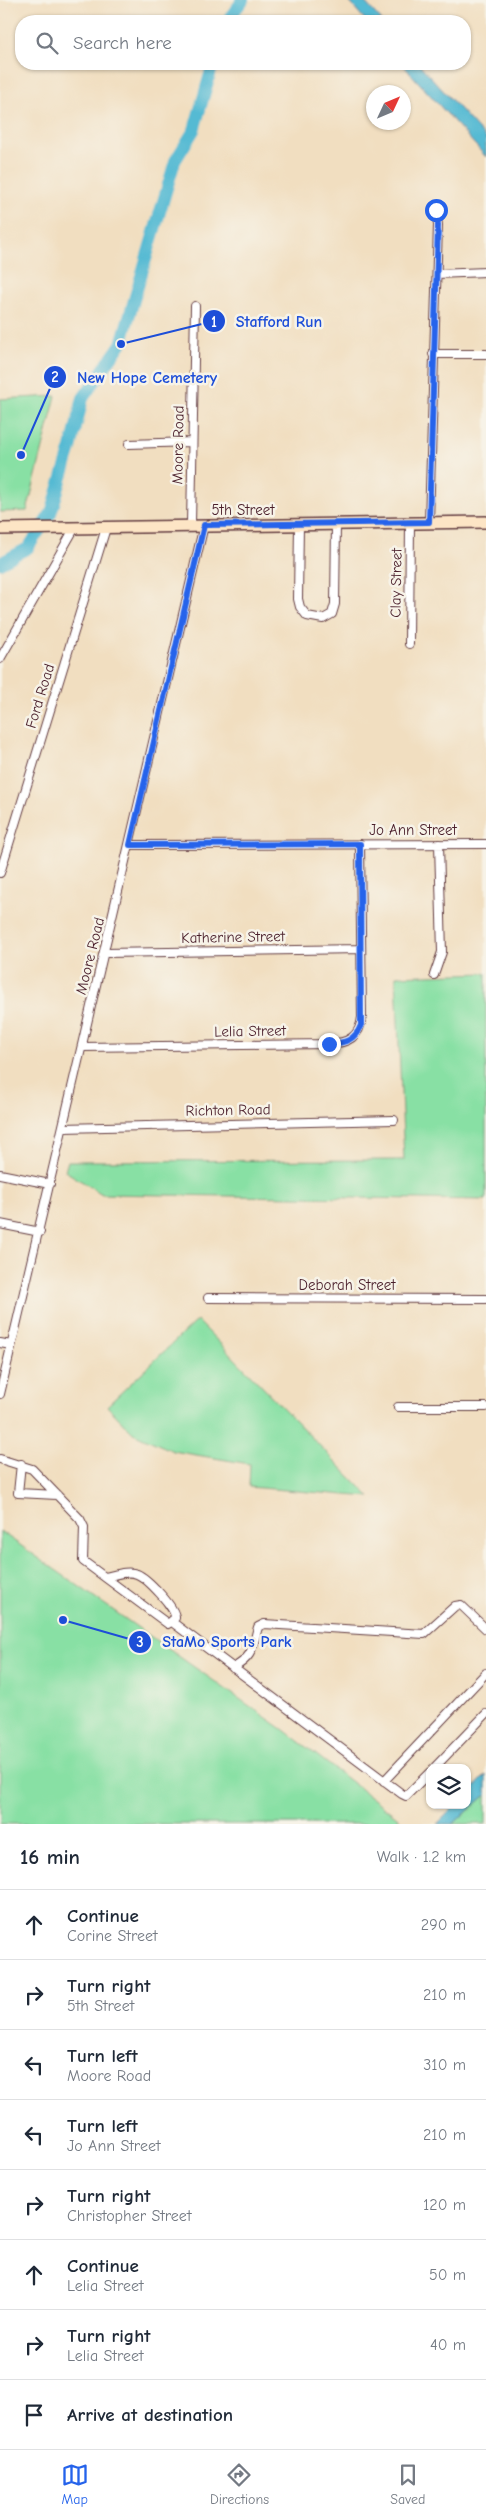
<!DOCTYPE html>
<html lang="en">
<head>
<meta charset="utf-8">
<style>
  body { margin:0; font-family:"Comic Neue",sans-serif; background:#f6f6f7; color:#1f2937 }
  .controls { position:absolute; right:15px; bottom:15px; display:grid; overflow:hidden; border-radius:10px; box-shadow:0 1px 4px #0004 }
  .controls button { width:45px; height:45px; display:grid; place-items:center; padding:0; border:0; border-bottom:1px solid #e0e1e3; background:#fff; color:#1f2937; font:25px sans-serif }
  .compass { position:absolute; left:366px; top:85px; width:45px; height:45px; border-radius:50%; background:#fff; box-shadow:0 1px 4px #0004; rotate:46deg }
  .stop { position:absolute; width:15px; height:15px; margin:-11px; border:4px solid #2563eb; border-radius:50%; background:#fff }
  .stop.end { background:#2563eb; border-color:#fff; box-shadow:0 1px 5px #0008 }
  .list { margin:0; padding:0; list-style:none }
  h2 { display:flex; justify-content:space-between; align-items:center; height:65px; margin:0; padding:0 20px; font-size:21px }
  h2 small { font-size:16px; font-weight:400; color:#747a83 }
  .list li { display:grid; grid-template-columns:32px 1fr auto; gap:15px; align-items:center; box-sizing:border-box; height:70px; padding:0 20px; border-top:1px solid #e0e1e3 }
  .list b { display:block; font-size:19px; white-space:nowrap }
  .list p { margin:0; font-size:16px; white-space:nowrap; color:#747a83 }
  .list em { font-size:16px; font-style:normal; color:#747a83 }
  .icon { flex:none; width:28px; height:28px; fill:none; stroke:currentColor; stroke-width:2; stroke-linecap:round; stroke-linejoin:round }
  .map { position:relative; flex:none; width:486px; height:1824px; overflow:hidden }
  .search { position:absolute; background:#fff; box-shadow:0 1px 4px #0004; left:15px; right:15px; top:15px; height:55px; display:flex; align-items:center; gap:12px; box-sizing:border-box; padding:0 18px; border-radius:20px; color:#747a83; font-size:19px }
  .sheet { height:625px; background:#fff }
  nav { display:flex; justify-content:space-around; align-items:center; box-sizing:border-box; height:70px; border-top:1px solid #e0e1e3; background:#fff; font-size:14px; color:#747a83 }
  nav a { display:grid; justify-items:center; gap:2px }
  nav .on { color:#2563eb }
  .map>svg:first-child { display:block }
  .green { fill:#88e0a4; stroke:#698068 }
  .water { fill:#55bad3; stroke:#506c7f }
  .lines { fill:none; stroke-linecap:round; stroke-linejoin:round }
  .river { stroke:#55bad3; stroke-width:12 }
  .minor-casing { stroke:#633c41; stroke-width:10 }
  .secondary-casing { stroke:#633c41; stroke-width:14 }
  .minor { stroke:#fff; stroke-width:8 }
  .secondary { stroke:#fde5c5; stroke-width:11 }
  .route { stroke:#2563eb; stroke-width:6 }
  .labels { text-anchor:middle; stroke-width:5; stroke-linejoin:round; paint-order:stroke }
  .street-label { font-size:15px; fill:#4a1f2b; stroke:#f7f3e8 }
  .leader { fill:none; stroke:#1d4ed8; stroke-width:2 }
  .callout-dot { fill:#1d4ed8; stroke:#f7f3e8; stroke-width:2 }
  .mark-label { font-size:15px; text-anchor:middle; font-weight:bold; fill:#fff }
  .callout-label { font-size:16px; text-anchor:middle; font-weight:bold; fill:#1d4ed8; stroke:#f7f3e8; stroke-width:5; stroke-linejoin:round; paint-order:stroke }
</style>
</head>
<body>
<div class="map">
<svg width="486" height="1824" viewBox="0 0 486 1824">
  <rect width="100%" height="100%" fill="#f7f3e8"/>
  <filter id="ink" filterUnits="userSpaceOnUse"><feTurbulence type="fractalNoise" baseFrequency=".02" numOctaves="2"/><feDisplacementMap in="SourceGraphic" scale="10" xChannelSelector="R" yChannelSelector="G"/><feConvolveMatrix kernelMatrix="1 2 1 2 8 2 1 2 1" color-interpolation-filters="sRGB"/></filter>
  <filter id="wash" filterUnits="userSpaceOnUse"><feTurbulence type="fractalNoise" baseFrequency=".0096" numOctaves="4" result="noise"/><feDisplacementMap in="SourceGraphic" scale="20" xChannelSelector="R" yChannelSelector="G"/><feGaussianBlur stdDeviation="1.12" result="paint"/><feColorMatrix in="noise" values="0 0 0 0 0 0 0 0 0 0 0 0 0 0 0 0 0 1.4 0 .05"/><feComposite in="paint" operator="in"/></filter>
  <g filter="url(#wash)">
    <rect width="100%" height="100%" fill="#f1dec0"/>
    <!-- green -->
    <path class="green" d="M56,396L27,511L0,512V399Z
      M486,973V1200L102,1194L65,1171L68,1161L404,1160L396,976Z
      M197,1320L370,1497L249,1487L250,1464L173,1451L133,1433L107,1406Z
      M0,1531L284,1730L406,1824H0Z
      M486,1795V1824H453L485,1796Z"/>
    <!-- water -->
    <path class="water" d="M348,0H363L382,21H366Z
      M402,64H419L486,138V157Z
      M486,1775V1795L453,1824H437L456,1805H467V1795Z"/>
    <g class="lines">
      <!-- river -->
      <path class="river" d="M227,21L243,0
        M0,563L28,548L51,513L71,448L83,398L121,344L175,161L194,130L213,64"/>
    </g>
  </g>
  <g filter="url(#ink)">
    <g class="lines">
      <defs>
        <path id="minor" d="M437,274L486,272
          M433,354H486
          M129,444L191,442
          M429,522L438,225L436,210
          M299,524L298,599L300,607L307,616L323,619L332,614L335,604L336,523
          M191,525L195,306
          M409,644L410,522
          M0,659L74,529
          M130,845L486,844
          M0,873L106,528
          M105,953L361,949
          M434,975L442,952L439,844
          M82,1047L329,1044C348,1043 360,1037 362,1017L360,844
          M63,1128L394,1120
          M0,1174L50,1184
          M0,1224L40,1232
          M208,1298L486,1299
          M0,1343L11,1345
          M0,1394L204,525
          M398,1407H486
          M0,1459L32,1469L80,1519L84,1527L83,1561L168,1624L175,1618C176,1608 147,1578 137,1574C127,1570 115,1575 105,1577
          M21,1464L18,1493L57,1495
          M172,1622L402,1794L406,1796L430,1772
          M233,1668C253,1657 252,1649 258,1627L264,1624L424,1634L455,1606L461,1605L486,1629
          M434,1768L486,1714
          M384,1781L486,1673"/>
        <path id="secondary" d="M0,529L486,522"/>
      </defs>
      <!-- minor casing -->
      <use href="#minor" class="minor-casing"/>
      <!-- secondary casing -->
      <use href="#secondary" class="secondary-casing"/>
      <!-- minor -->
      <use href="#minor" class="minor"/>
      <!-- secondary -->
      <use href="#secondary" class="secondary"/>
    </g>
  </g>
  <g class="lines" filter="url(#ink)">
    <!-- route -->
    <path class="route" d="M329,1044C344,1043 355,1041 361,1025L360,844L130,845L204,525L429,522L438,225L436,210"/>
  </g>
  <g class="labels">
    <!-- street labels -->
    <g class="street-label">
      <text transform="translate(178 445) rotate(-89)" y="5">Moore Road</text>
      <text x="243" y="515">5th Street</text>
      <text transform="translate(396 583) rotate(-89)" y="5">Clay Street</text>
      <text transform="translate(40 696) rotate(-73)" y="5">Ford Road</text>
      <text x="413" y="835">Jo Ann Street</text>
      <text transform="translate(233 937) rotate(-1)" y="5">Katherine Street</text>
      <text transform="translate(90 956) rotate(-76)" y="5">Moore Road</text>
      <text transform="translate(250 1031) rotate(-1)" y="5">Lelia Street</text>
      <text transform="translate(228 1110) rotate(-1)" y="5">Richton Road</text>
      <text x="347" y="1290">Deborah Street</text>
    </g>
  </g>
  <!-- callouts -->
  <path class="leader" d="M121 344L214 321M21 455L55 377M63 1620L140 1642"/>
  <g class="callout-dot">
    <circle cx="121" cy="344" r="5"/>
    <circle cx="21" cy="455" r="5"/>
    <circle cx="63" cy="1620" r="5"/>
    <circle cx="214" cy="321" r="12"/>
    <circle cx="55" cy="377" r="12"/>
    <circle cx="140" cy="1642" r="12"/>
  </g>
  <g class="mark-label">
    <text x="214" y="327">1</text>
    <text x="55" y="382">2</text>
    <text x="140" y="1647">3</text>
  </g>
  <g class="callout-label">
    <text x="279" y="327">Stafford Run</text>
    <text x="147" y="383">New Hope Cemetery</text>
    <text x="227" y="1647">StaMo Sports Park</text>
  </g>
</svg>
<div class="controls">
<button><svg class="icon" aria-label="layers" viewBox="0 0 24 24"><path d="M12 4l9 5-9 5-9-5zM3 14l9 5 9-5"/></svg></button>
</div>
<svg class="compass" viewBox="-18 -18 36 36"><path d="M0-13l5 13h-10z" fill="#e53935"/><path d="M0 13l5-13h-10z" fill="#747a83"/></svg>
<div class="stop" style="left:436px;top:210px"></div>
<div class="stop end" style="left:329px;top:1044px"></div>
<div class="search"><svg class="icon" aria-label="search" viewBox="0 0 24 24"><circle cx="10" cy="10" r="6"/><path d="M15 15l6 6"/></svg>Search here</div>
</div>
<section class="sheet">
<h2>16 min<small>Walk · 1.2 km</small></h2>
<ul class="list">
<li><svg class="icon" aria-label="ahead" viewBox="0 0 24 24"><path d="M12 20V5M6 11l6-6 6 6"/></svg><div><b>Continue</b><p>Corine Street</p></div><em>290 m</em></li>
<li><svg class="icon" aria-label="right" viewBox="0 0 24 24"><path d="M7 20v-9h11M14 6l5 5-5 5"/></svg><div><b>Turn right</b><p>5th Street</p></div><em>210 m</em></li>
<li><svg class="icon" aria-label="left" viewBox="0 0 24 24"><path d="M17 20v-9H6M10 6l-5 5 5 5"/></svg><div><b>Turn left</b><p>Moore Road</p></div><em>310 m</em></li>
<li><svg class="icon" aria-label="left" viewBox="0 0 24 24"><path d="M17 20v-9H6M10 6l-5 5 5 5"/></svg><div><b>Turn left</b><p>Jo Ann Street</p></div><em>210 m</em></li>
<li><svg class="icon" aria-label="right" viewBox="0 0 24 24"><path d="M7 20v-9h11M14 6l5 5-5 5"/></svg><div><b>Turn right</b><p>Christopher Street</p></div><em>120 m</em></li>
<li><svg class="icon" aria-label="ahead" viewBox="0 0 24 24"><path d="M12 20V5M6 11l6-6 6 6"/></svg><div><b>Continue</b><p>Lelia Street</p></div><em>50 m</em></li>
<li><svg class="icon" aria-label="right" viewBox="0 0 24 24"><path d="M7 20v-9h11M14 6l5 5-5 5"/></svg><div><b>Turn right</b><p>Lelia Street</p></div><em>40 m</em></li>
<li><svg class="icon" aria-label="arrive" viewBox="0 0 24 24"><path d="M6 21V4h12l-3 4 3 4H6"/></svg><div><b>Arrive at destination</b></div></li>
</ul>
</section>
<nav>
<a class="on"><svg class="icon" aria-label="map" viewBox="0 0 24 24"><path d="M3 6l6-2 6 2 6-2v14l-6 2-6-2-6 2zM9 4v14M15 6v14"/></svg>Map</a>
<a><svg class="icon" aria-label="directions" viewBox="0 0 24 24"><path d="M12 3l9 9-9 9-9-9zM9 14v-3h6M13 9l2 2-2 2"/></svg>Directions</a>
<a><svg class="icon" aria-label="saved" viewBox="0 0 24 24"><path d="M7 4h10v16l-5-4-5 4z"/></svg>Saved</a>
</nav>
</body>
</html>
